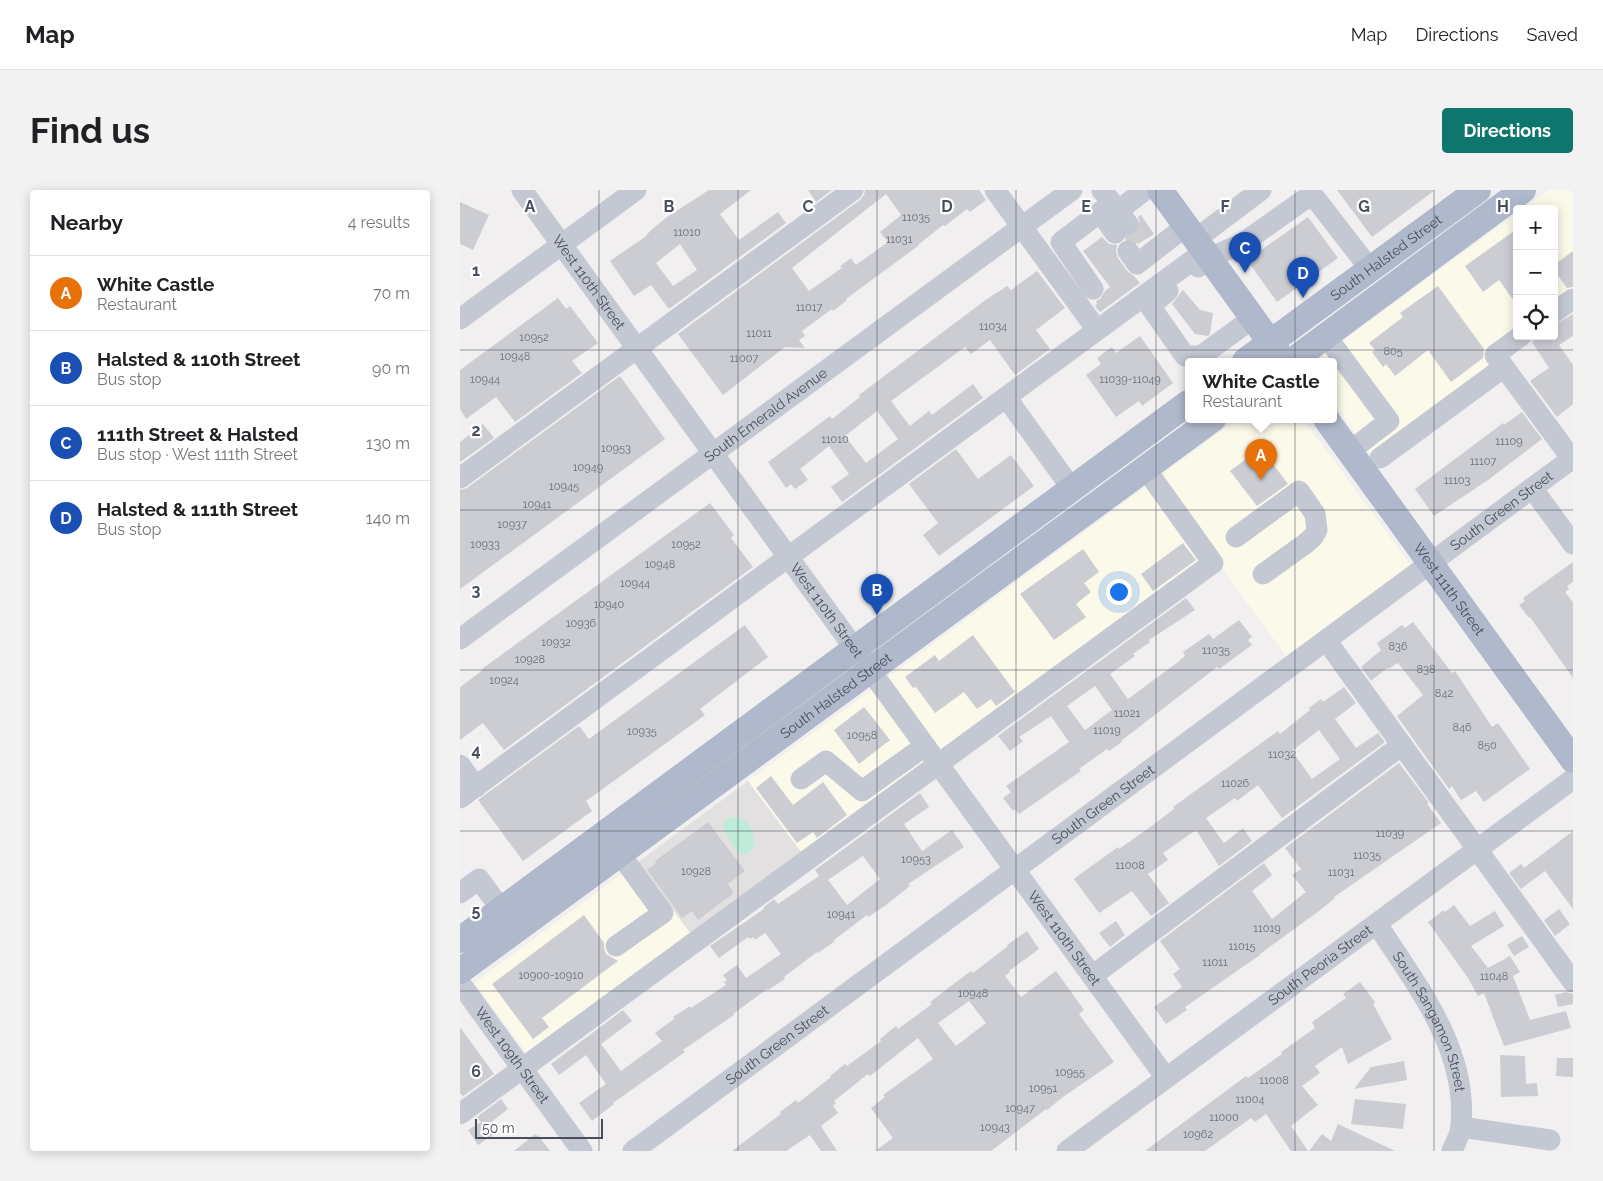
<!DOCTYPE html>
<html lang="en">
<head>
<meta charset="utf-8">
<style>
  body { margin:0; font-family:Raleway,sans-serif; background:#f2f2f2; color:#202124 }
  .controls { position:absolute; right:15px; top:15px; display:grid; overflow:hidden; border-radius:5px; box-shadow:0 2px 12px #0003 }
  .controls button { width:45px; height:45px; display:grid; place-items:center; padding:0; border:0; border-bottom:1px solid #e0e0e0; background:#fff; color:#202124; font:25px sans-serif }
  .scale { position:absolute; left:15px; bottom:12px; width:128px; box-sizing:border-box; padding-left:5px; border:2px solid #484e5b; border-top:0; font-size:14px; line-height:18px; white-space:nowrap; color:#484e5b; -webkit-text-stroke:4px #fff; paint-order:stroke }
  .you { position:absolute; left:658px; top:401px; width:18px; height:18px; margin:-12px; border:4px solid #fff; border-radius:50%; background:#1a73e8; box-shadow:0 0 0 8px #1a73e833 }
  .badge { display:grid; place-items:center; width:32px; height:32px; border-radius:50%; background:#0f766e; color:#fff; font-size:16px; font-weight:700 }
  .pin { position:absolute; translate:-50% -41px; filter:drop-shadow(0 1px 2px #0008) }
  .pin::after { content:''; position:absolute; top:26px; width:18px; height:15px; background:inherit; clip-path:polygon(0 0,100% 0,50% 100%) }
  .popup { position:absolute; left:725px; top:168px; width:152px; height:65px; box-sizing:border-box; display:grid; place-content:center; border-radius:5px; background:#fff; filter:drop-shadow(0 1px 4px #0005); font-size:16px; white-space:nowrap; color:#757577 }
  .popup b { font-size:19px; color:#202124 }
  .popup::after { content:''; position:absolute; left:50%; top:100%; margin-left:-10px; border:10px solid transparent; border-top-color:#fff }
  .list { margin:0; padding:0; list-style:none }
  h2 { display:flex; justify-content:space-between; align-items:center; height:65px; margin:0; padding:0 20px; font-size:21px }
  h2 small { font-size:16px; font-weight:400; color:#757577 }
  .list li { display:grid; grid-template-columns:32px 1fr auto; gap:15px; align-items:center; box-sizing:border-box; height:75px; padding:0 20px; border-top:1px solid #e0e0e0 }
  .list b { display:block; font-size:19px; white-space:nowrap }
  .list p { margin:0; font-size:16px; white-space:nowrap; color:#757577 }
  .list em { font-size:16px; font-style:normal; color:#757577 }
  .icon { flex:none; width:28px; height:28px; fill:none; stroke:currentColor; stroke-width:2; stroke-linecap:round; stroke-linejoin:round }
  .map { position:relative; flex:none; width:1113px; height:961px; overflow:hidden; border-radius:5px }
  header { display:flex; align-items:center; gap:30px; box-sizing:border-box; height:70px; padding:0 25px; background:#fff; border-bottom:1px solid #e0e0e0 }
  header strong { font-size:24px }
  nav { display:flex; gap:28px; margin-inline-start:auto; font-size:18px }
  .intro { display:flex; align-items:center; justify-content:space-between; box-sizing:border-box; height:120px; padding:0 30px }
  h1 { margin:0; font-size:35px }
  .button { padding:12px 22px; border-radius:5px; background:#0f766e; color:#fff; font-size:18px; font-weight:700 }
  main { display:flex; gap:30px; padding:0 30px }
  aside { flex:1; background:#fff; border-radius:5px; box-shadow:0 2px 12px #0003 }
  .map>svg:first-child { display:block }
  .commercial { fill:#fbf9e9 }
  .education { fill:#e2e0e0 }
  .green { fill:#bfecd9 }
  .building { fill:#cccdd3; fill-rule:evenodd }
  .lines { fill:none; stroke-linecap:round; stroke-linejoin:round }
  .minor-tunnel { stroke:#cfcfd1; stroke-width:21; stroke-dasharray:21 11; stroke-linecap:butt }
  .minor { stroke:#c3c8d3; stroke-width:21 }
  .major { stroke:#b0b9cc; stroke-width:26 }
  .grid { fill:none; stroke:#484e5b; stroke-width:1; stroke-opacity:0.55 }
  .labels { text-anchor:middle; stroke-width:4.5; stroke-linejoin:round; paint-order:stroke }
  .number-label { font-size:11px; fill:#696e79 }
  .street-label { font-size:14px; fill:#484e5b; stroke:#fff }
  .grid-label { font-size:16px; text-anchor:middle; font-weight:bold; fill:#484e5b; stroke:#fff; stroke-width:4.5; stroke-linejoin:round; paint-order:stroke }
</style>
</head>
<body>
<header>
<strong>Map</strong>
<nav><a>Map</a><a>Directions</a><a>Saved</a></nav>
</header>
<div class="intro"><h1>Find us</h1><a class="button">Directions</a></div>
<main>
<aside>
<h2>Nearby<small>4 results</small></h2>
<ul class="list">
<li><span class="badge" style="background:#e8710a">A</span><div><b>White Castle</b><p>Restaurant</p></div><em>70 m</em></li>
<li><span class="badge" style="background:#1a4fb4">B</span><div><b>Halsted &amp; 110th Street</b><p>Bus stop</p></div><em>90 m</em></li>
<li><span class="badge" style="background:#1a4fb4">C</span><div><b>111th Street &amp; Halsted</b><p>Bus stop · West 111th Street</p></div><em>130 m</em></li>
<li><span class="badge" style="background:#1a4fb4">D</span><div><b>Halsted &amp; 111th Street</b><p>Bus stop</p></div><em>140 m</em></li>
</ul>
</aside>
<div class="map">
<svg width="1113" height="961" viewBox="0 0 1113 961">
  <rect width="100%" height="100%" fill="#f1efef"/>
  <!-- commercial -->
  <path class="commercial" d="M1088,0H1113V104L1094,118V19H1063Z
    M1057,23V146L1040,175L913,268L874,213V171H855Z
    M777,229H843L956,382L831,473L759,374L350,674L288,591Z
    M178,672L239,755L76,876L14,793Z"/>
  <!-- education -->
  <path class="education" d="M288,591L350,674L239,755L178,672Z"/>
  <!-- green -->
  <path class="green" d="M271,627C292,628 290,637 295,654L288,664C278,665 275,659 270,650C265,640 257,634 271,627Z"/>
  <!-- building -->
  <path class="building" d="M249,0H291L260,24L279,50L318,22L326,33L209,119L191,95L174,106L150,71L185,47L190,41L207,27ZM220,54L237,80L213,96L196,73Z
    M348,0H372L356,12Z
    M405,0H519L526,10L510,22L507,19L485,36L483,35L458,55V56L386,109L387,110L373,121L372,119L342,141L345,146L339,150L345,158L325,157L263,205L218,144L400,10L404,5ZM426,4L441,25L420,42L428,52L396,75L391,68L380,76L382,78L349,101L332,78Z
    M877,0H975L912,47Z
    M0,12L29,25L13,60L0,54Z
    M681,25L694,44L678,54L673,50L666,49L667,46L675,44L679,39L680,33L678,27Z
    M848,27L878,68L817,112L787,70Z
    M1057,39V115L1039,90L1023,102L1005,76Z
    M642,47L649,54L657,55L656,62L658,68L667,81L674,86L680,93L640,122L635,116L637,114L636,111L640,109L645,101L650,97L623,61Z
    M1113,61V97L1107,98L1094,80V75Z
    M577,81L605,118L576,140L590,159L555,185L530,150L511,164L505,157L431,211L450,236L469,221L472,225L513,194L523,208L382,312L371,297L389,284L369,256L340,279L348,290L335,299L331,294L326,298L308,272L370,226L372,229L400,207L399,205L527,109L547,96L551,100ZM417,221L438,249L406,273L385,246Z
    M978,96L1024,159L1023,168L991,192L968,160L935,186L926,174L923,177L912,162L915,160L909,153L943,127L940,123Z
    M723,100L740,120L753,123L750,144L748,146L735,144L712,114Z
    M98,108L106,119L110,116L138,153L112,171L122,183L55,232L36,207L6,229L0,219V180Z
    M1113,124V146L1099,155L1113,175V214L1097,227L1070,191L1089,178L1072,152L1079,146H1094V135Z
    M680,146L713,193L682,216L679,211L656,227L626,185L641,174L637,168L652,157L656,163Z
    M160,186L205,249L0,399V300L7,298Z
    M1062,222L1082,249L1028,290L974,326L955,299L1043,233L1044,235Z
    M23,234L34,248L0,272V252Z
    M801,258L828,294L797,316L770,281Z
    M496,259L518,289L551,265L574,296L479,366L463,345L478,333L449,294Z
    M250,313L274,345L271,348L293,377L44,560L23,533L0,550V497L23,480L22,479Z
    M723,353L736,370L693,401L681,384Z
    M623,359L639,382L624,393L631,402L616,414L626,427L594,450L560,404Z
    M1113,372V392L1107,396L1109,399L1105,402L1113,412V488L1070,427L1069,428L1059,415L1065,411L1063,408Z
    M726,408L735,420L689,450L690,452L673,464L675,466L650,484L668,509L718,472L725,466L723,462L749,444L753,449L779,430L792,447L788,450L792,455L759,479L757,477L661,551L662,552L649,561L647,559L619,579L621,581L559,624L555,619L553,621L543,608L551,602L546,596L609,552L591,526L559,547L563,551L550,561L538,546ZM635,496L652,520L625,540L607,516Z
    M953,432L992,483L995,481L1032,537L1038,533L1070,579L1024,612L1016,601L1001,610L992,596L989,599L937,526L963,505L938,473L928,479L927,478L911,491L901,477L921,460L917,453L942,435L945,438Z
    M285,435L308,467L240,519L245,525L126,611L132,621L63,671L18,610L119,536L129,549Z
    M513,445L555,502L536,516L531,509L517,519L504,502L475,523L456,497L453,498L445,487L475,465L479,471Z
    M884,497L896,513L875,529L896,558L918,543L925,552L822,628L798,595L777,611L775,608L746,628L764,653L783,638L792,651L759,676L736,640L703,663L708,670L688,684L709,713L691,726L672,701L639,723L614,689L619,685L658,657L659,659L693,635L714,619L713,617L818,541L820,544L850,520L849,518L861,509L863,512ZM859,540L880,569L852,589L832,561Z
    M404,517L430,550L399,574L374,540Z
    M939,573L969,613L967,614L981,633L874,707L875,708L859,721L800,764V765L725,817L727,820L706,834L694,817L722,797L713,784L720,779L700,751L804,673L812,685L792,701L812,729L846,702L832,685L841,679L825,658Z
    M311,586L333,615L363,592L387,625L357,648L353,642L337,653L296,598Z
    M460,603L469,617L444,634L462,661L492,640L504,657L448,694L450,696L426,715L408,727L407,725L374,750L375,751L358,763L357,762L324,787L325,789L308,800L307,799L273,824L274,825L223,860L225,862L153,913L154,914L132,931L119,913L146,894L126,865L99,885L91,874L163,820L172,831L141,854L161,881L202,851L195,843L214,829L213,827L230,816L231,818L266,795L264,792L267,790L263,785L277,775L286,788L321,764L305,743L295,750L293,747L290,749L288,747L259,768L250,756L304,719L303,718L314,709L318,714L359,686L355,680ZM403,666L420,689L387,715L368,690Z
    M248,632L285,681L268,694L274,703L238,730L232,721L222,728L187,680L196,673L195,671Z
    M1113,641V719L1085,681L1061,699L1049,683L1061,674L1064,678Z
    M994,715L1010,736L1035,721L1044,736L1011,756L1028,778L1050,766L1060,782L1053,786L1070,830L1106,821L1111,838L1044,856L1024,803L1018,806L1008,788L968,732L984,720L985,722Z
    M1099,719L1110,734L1095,746L1084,730Z
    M124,725L144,753V758L146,764L158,771L82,828L89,837L73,849L32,794Z
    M656,731L665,745L650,757L639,743Z
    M567,741L579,759L549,781L550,782L545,786L561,807L596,781L624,820L619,824L654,872L603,907L587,920L586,919L531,961H415L433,948L411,918L425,907L423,905L473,869L458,848L410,886L408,884L374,911L376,913L373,916L378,923L361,936L377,961H361L350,945L326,961H272L321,924L320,922L336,910L338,913L371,887L370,886L385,874L387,876L421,851L420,849L436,836L438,839L472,814L470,812L495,793L511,781L513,783L548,756L547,755ZM509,811L526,833L496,856L478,833Z
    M1062,746L1069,757L1054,766L1047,755Z
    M900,792L915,812L913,814L932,849L888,874L882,857L855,876L860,883L842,896L858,915L831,936L848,961H831L806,924L795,932L791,928L745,961H685L786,886L788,888L822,864L821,862L855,838L852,832L886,808L883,804Z
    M1106,802L1113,804V814L1098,817L1095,805Z
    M0,837L34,884L3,906L0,903Z
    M1040,865L1065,866L1066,894L1077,893L1078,906L1041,907Z
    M1097,868H1113V887L1096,886Z
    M944,871L947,890L894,899L911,877Z
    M41,909L48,919L30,933L36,943L18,955L8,940L21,932L17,927Z
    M895,909L946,914L943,939L891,934Z
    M878,934L935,961H849L862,944L871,951Z
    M75,944L76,946L78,945L90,961H54Z"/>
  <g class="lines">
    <!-- minor-tunnel -->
    <path class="minor-tunnel" d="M668,34L680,53"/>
    <!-- minor -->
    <g class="minor">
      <path id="s1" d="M62,0L706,888"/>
      <path d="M535,0L637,140"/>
      <path d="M642,0L668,34"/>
      <path d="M655,43L646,30L685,0"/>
      <path d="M736,49L801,0"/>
      <path d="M668,61L677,74L726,36"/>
      <path d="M738,77L749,68L783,53L845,9L855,8L910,79"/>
      <path d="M633,99L601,52L652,13"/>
      <path d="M708,101L690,116L725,166H741L744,171"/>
      <path d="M1094,122L1113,109"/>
      <path d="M0,129L176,0"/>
      <path d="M866,146L929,231L890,261"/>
      <path d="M1061,146L1035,165L1112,269"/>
      <path d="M741,166L793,128"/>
      <path d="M551,214L612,299"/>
      <path d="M920,268L1044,177"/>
      <path d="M0,288L393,0"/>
      <path d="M1072,298L1113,354"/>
      <path d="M776,347L839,301L855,324L857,340L853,347L845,354L803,384"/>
      <path id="s2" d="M0,449L612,0"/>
      <path d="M866,450L1113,792"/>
      <path d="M0,575L16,597"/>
      <path d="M341,589L366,571L402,601L465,556"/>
      <path d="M0,608L745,61"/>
      <path d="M0,703L19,689L41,719"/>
      <path id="s3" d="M917,734C956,795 1008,858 1001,936C1001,944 995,953 992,961"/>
      <path d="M156,756L203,723L160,664"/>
      <path d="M632,786L942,555"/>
      <path id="s4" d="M0,793L122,961"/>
      <path d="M0,924L753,373L685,278"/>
      <path d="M1001,937L1090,950"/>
      <path id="s5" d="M173,961L1113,268"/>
      <path id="s6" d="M607,961L1113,589"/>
    </g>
    <!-- major -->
    <g class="major">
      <path d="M700,0L821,167"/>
      <path id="s7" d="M785,171L1018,0"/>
      <path d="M832,171L1063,0"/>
      <path id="s8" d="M866,229L1113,570"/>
      <path d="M0,750L728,213"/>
      <path id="s9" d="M0,781L753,229"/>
    </g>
  </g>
  <!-- grid -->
  <path class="grid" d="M139,0V961M278,0V961M417,0V961M556,0V961M696,0V961M835,0V961M974,0V961M0,160H1113M0,320H1113M0,480H1113M0,641H1113M0,801H1113"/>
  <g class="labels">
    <!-- number labels -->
    <g class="number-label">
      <text x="456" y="31">11035</text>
      <text x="227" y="46">11010</text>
      <text x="439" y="53">11031</text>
      <text x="349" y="121">11017</text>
      <text x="533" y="140">11034</text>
      <text x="299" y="147">11011</text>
      <text x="74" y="151">10952</text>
      <text x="933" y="165">805</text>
      <text x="55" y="170">10948</text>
      <text x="284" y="172">11007</text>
      <text x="25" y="193">10944</text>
      <text x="670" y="193">11039-11049</text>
      <text x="375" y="253">11010</text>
      <text x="1049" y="255">11109</text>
      <text x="156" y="262">10953</text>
      <text x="1023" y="275">11107</text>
      <text x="128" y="281">10949</text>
      <text x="997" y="294">11103</text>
      <text x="104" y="300">10945</text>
      <text x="77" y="318">10941</text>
      <text x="52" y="338">10937</text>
      <text x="25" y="358">10933</text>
      <text x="226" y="358">10952</text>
      <text x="200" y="378">10948</text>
      <text x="175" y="397">10944</text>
      <text x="149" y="418">10940</text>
      <text x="121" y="437">10936</text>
      <text x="96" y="456">10932</text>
      <text x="938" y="460">836</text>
      <text x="756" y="464">11035</text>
      <text x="70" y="473">10928</text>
      <text x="966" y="483">838</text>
      <text x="44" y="494">10924</text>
      <text x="984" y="507">842</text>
      <text x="667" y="527">11021</text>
      <text x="1002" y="541">846</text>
      <text x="647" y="544">11019</text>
      <text x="182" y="545">10935</text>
      <text x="402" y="549">10958</text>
      <text x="1027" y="559">850</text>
      <text x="822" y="568">11032</text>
      <text x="775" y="597">11026</text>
      <text x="930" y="647">11039</text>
      <text x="907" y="669">11035</text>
      <text x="456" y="673">10953</text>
      <text x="670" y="679">11008</text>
      <text x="236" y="685">10928</text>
      <text x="881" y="686">11031</text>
      <text x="381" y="728">10941</text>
      <text x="807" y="742">11019</text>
      <text x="782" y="760">11015</text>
      <text x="755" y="776">11011</text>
      <text x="91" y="789">10900-10910</text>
      <text x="1034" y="790">11048</text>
      <text x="513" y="807">10948</text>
      <text x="610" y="886">10955</text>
      <text x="814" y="894">11008</text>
      <text x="583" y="902">10951</text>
      <text x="790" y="913">11004</text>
      <text x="560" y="922">10947</text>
      <text x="764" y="931">11000</text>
      <text x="535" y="941">10943</text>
      <text x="738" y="948">10962</text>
    </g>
    <!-- street labels -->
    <g class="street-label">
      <text dy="5" stroke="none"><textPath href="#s7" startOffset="175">South Halsted Street</textPath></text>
      <text dy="5" stroke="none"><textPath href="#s1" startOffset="114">West 110th Street</textPath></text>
      <text dy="5" stroke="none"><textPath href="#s2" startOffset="379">South Emerald Avenue</textPath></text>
      <text dy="5" stroke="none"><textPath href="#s5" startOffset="1079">South Green Street</textPath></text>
      <text dy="5" stroke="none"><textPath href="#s8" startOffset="210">West 111th Street</textPath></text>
      <text dy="5" stroke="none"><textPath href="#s1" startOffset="519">West 110th Street</textPath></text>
      <text dy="5" stroke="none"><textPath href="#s9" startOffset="466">South Halsted Street</textPath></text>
      <text dy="5" stroke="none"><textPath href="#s5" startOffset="584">South Green Street</textPath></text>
      <text dy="5" stroke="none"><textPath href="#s1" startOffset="924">West 110th Street</textPath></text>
      <text dy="5" stroke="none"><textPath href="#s6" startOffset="314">South Peoria Street</textPath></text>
      <text dy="5" stroke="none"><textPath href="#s3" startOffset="112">South Sangamon Street</textPath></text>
      <text dy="5" stroke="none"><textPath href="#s5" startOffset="179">South Green Street</textPath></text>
      <text dy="5" stroke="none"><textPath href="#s4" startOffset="89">West 109th Street</textPath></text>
    </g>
  </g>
  <g class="grid-label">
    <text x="70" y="22">A</text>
    <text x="209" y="22">B</text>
    <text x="348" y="22">C</text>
    <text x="487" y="22">D</text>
    <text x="626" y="22">E</text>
    <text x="765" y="22">F</text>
    <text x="904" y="22">G</text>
    <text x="1043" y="22">H</text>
    <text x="16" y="86">1</text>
    <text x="16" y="246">2</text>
    <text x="16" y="406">3</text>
    <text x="16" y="566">4</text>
    <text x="16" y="726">5</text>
    <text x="16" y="887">6</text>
  </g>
</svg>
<div class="controls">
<button>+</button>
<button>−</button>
<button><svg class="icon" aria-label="locate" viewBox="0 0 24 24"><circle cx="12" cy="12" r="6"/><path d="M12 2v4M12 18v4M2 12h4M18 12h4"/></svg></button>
</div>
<div class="scale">50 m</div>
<div class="you"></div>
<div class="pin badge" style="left:801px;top:290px;background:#e8710a">A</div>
<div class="popup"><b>White Castle</b>Restaurant</div>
<div class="pin badge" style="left:417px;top:425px;background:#1a4fb4">B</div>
<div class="pin badge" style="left:785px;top:83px;background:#1a4fb4">C</div>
<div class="pin badge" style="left:843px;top:108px;background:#1a4fb4">D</div>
</div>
</main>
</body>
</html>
